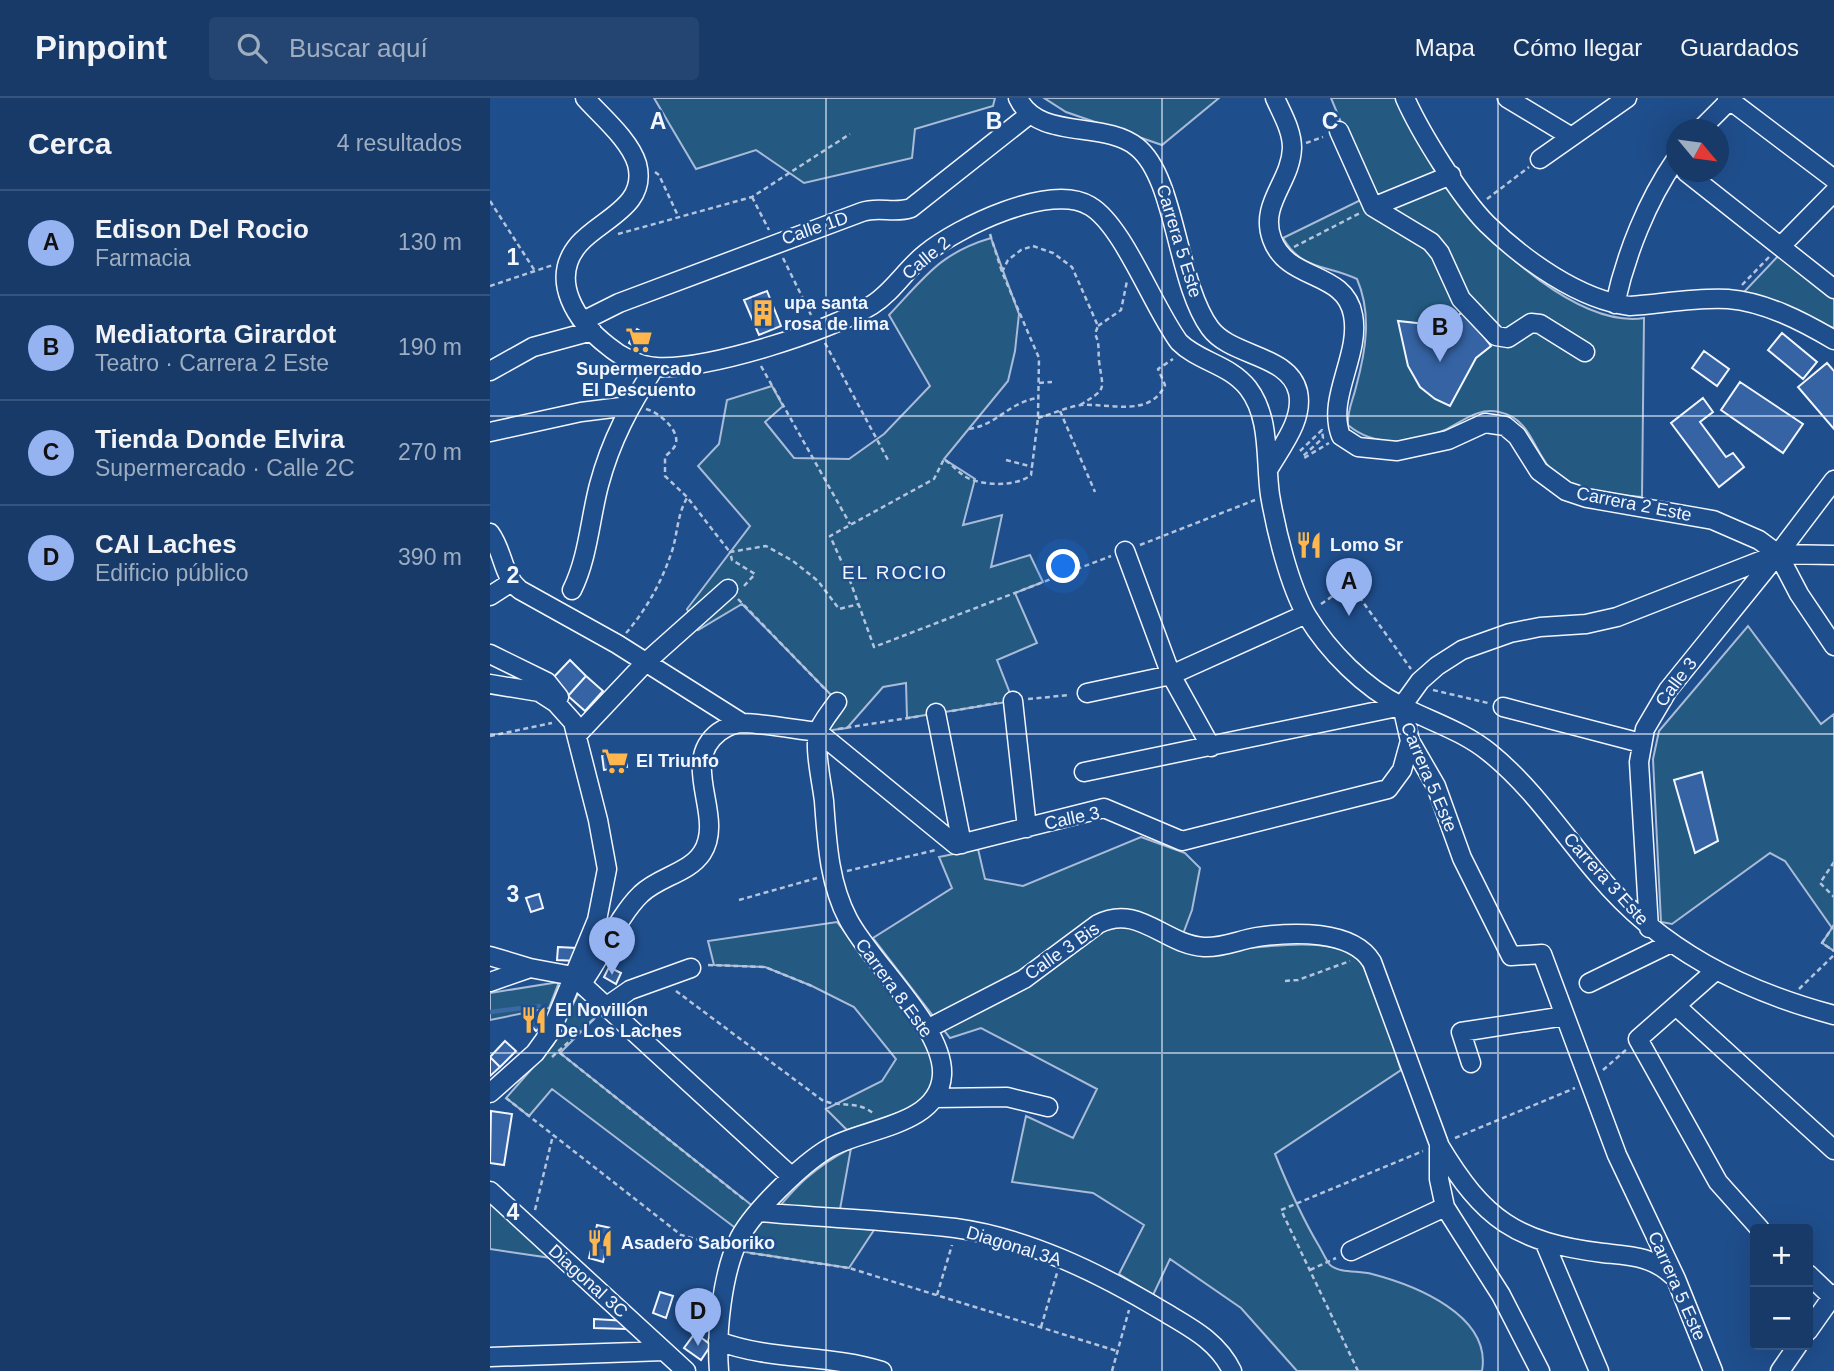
<!DOCTYPE html>
<html lang="es">
<head>
<meta charset="utf-8">
<style>
  body { margin:0; font-family:Helvetica,sans-serif; background:#244571; color:#f1f3f6 }
  .controls { position:absolute; right:21px; bottom:21px; display:grid; overflow:hidden; border-radius:7px; box-shadow:0 7px 28px #0002 }
  .controls button { width:63px; height:63px; display:grid; place-items:center; padding:0; border:0; border-bottom:2px solid #36547d; background:#173a69; color:#f1f3f6; font:35px sans-serif }
  .compass { position:absolute; left:1176px; top:21px; width:63px; height:63px; border-radius:50%; background:#173a69; box-shadow:0 7px 28px #0002; rotate:119deg }
  .you { position:absolute; left:574px; top:469px; width:24px; height:24px; margin:-18px; border:5px solid #fff; border-radius:50%; background:#1a73e8; box-shadow:0 0 0 10px #1a73e833 }
  .badge { display:grid; place-items:center; width:46px; height:46px; border-radius:50%; background:#95b2f1; color:#111; font-size:23px; font-weight:700 }
  .pin { position:absolute; translate:-50% -58px; filter:drop-shadow(0 2px 4px #0008) }
  .pin::after { content:''; position:absolute; top:37px; width:24px; height:21px; background:inherit; clip-path:polygon(0 0,100% 0,50% 100%) }
  .list { margin:0; padding:0; list-style:none }
  h2 { display:flex; justify-content:space-between; align-items:center; height:91px; margin:0; padding:0 28px; font-size:30px }
  h2 small { font-size:23px; font-weight:400; color:#9eadc0 }
  .list li { display:grid; grid-template-columns:46px 1fr auto; gap:21px; align-items:center; box-sizing:border-box; height:105px; padding:0 28px; border-top:2px solid #36547d }
  .list b { display:block; font-size:26px; white-space:nowrap }
  .list p { margin:0; font-size:23px; white-space:nowrap; color:#9eadc0 }
  .list em { font-size:23px; font-style:normal; color:#9eadc0 }
  .icon { flex:none; width:38px; height:38px; fill:none; stroke:currentColor; stroke-width:2; stroke-linecap:round; stroke-linejoin:round }
  .map { position:relative; flex:none; width:1344px; height:1273px; overflow:hidden }
  header { display:flex; align-items:center; gap:42px; box-sizing:border-box; height:98px; padding:0 35px; background:#173a69; border-bottom:2px solid #36547d }
  header strong { font-size:33px }
  nav { display:flex; gap:38px; margin-inline-start:auto; font-size:24px }
  .search { width:490px; height:63px; background:#244571; display:flex; align-items:center; gap:18px; box-sizing:border-box; padding:0 24px; border-radius:7px; color:#9eadc0; font-size:26px }
  main { display:flex }
  aside { flex:1; background:#173a69 }
  .map>svg:first-child { display:block }
  .green { fill:#245a82; stroke:#a8bbd7; stroke-width:2 }
  .lines { fill:none; stroke-linecap:round; stroke-linejoin:round }
  .stream { stroke:#3b69a3; stroke-width:4.5 }
  .building { fill:#3563a3; stroke:#f2f6ff; stroke-width:2 }
  .minor-casing { stroke:#f2f6ff; stroke-width:21 }
  .path { stroke:#b3c4dc; stroke-width:2.5; stroke-dasharray:5 3.5; stroke-linecap:butt }
  .minor { stroke:#1f4e8c; stroke-width:18 }
  .grid { fill:none; stroke:#f2f6ff; stroke-width:2; stroke-opacity:0.55 }
  .labels { text-anchor:middle; stroke-width:5; stroke-linejoin:round; paint-order:stroke }
  .street-label { font-size:18px; fill:#f2f6ff; stroke:#1f4e8c }
  .poi-label { font-size:18px; font-weight:bold; fill:#f2f6ff; stroke:#1f4e8c; text-anchor:start }
  .neighbourhood-label { font-size:19px; letter-spacing:2px; fill:#f2f6ff; stroke:#1f4e8c }
  .grid-label { font-size:23px; text-anchor:middle; font-weight:bold; fill:#f2f6ff; stroke:#1f4e8c; stroke-width:5; stroke-linejoin:round; paint-order:stroke }
</style>
</head>
<body>
<header>
<strong>Pinpoint</strong>
<div class="search"><svg class="icon" aria-label="search" viewBox="0 0 24 24"><circle cx="10" cy="10" r="6"/><path d="M15 15l6 6"/></svg>Buscar aquí</div>
<nav><a>Mapa</a><a>Cómo llegar</a><a>Guardados</a></nav>
</header>
<main>
<aside>
<h2>Cerca<small>4 resultados</small></h2>
<ul class="list">
<li><span class="badge">A</span><div><b>Edison Del Rocio</b><p>Farmacia</p></div><em>130 m</em></li>
<li><span class="badge">B</span><div><b>Mediatorta Girardot</b><p>Teatro · Carrera 2 Este</p></div><em>190 m</em></li>
<li><span class="badge">C</span><div><b>Tienda Donde Elvira</b><p>Supermercado · Calle 2C</p></div><em>270 m</em></li>
<li><span class="badge">D</span><div><b>CAI Laches</b><p>Edificio público</p></div><em>390 m</em></li>
</ul>
</aside>
<div class="map">
<svg width="1344" height="1273" viewBox="0 0 1344 1273">
  <rect width="100%" height="100%" fill="#1f4e8c"/>
  <!-- green -->
  <path class="green" d="M164,0H505L503,8L425,31L422,60L314,85L266,52L206,71Z
    M554,0H729L672,47L576,14Z
    M841,0H908C928,33 946,69 968,101C1002,150 1091,230 1154,220L1152,399C1123,396 1087,397 1065,376C1043,356 1043,321 1009,314C988,309 972,324 955,332C924,346 885,350 858,327C857,313 863,302 866,289C876,252 882,216 867,181C836,166 812,173 793,140L881,97Z
    M501,140L529,216L525,253L518,283L454,361L485,381L473,427L512,417L501,469L540,457L553,484L525,495L547,545L507,562L523,603L417,620L416,585L393,589L357,630L328,634L347,603L252,506L208,532L197,511L260,428L208,368L229,346L237,302L282,288L293,308L275,324L304,360L359,361L394,336L440,288L399,217C435,179 450,155 501,140Z
    M1290,156L1344,198V230L1253,195Z
    M1258,528L1331,626L1344,616V853L1332,845L1342,830L1295,763L1280,755L1182,826L1171,824L1163,661L1169,633Z
    M651,739L695,755L710,770L702,812L687,852C719,861 729,854 760,850C789,847 833,842 861,855C883,866 902,947 911,972L785,1056C798,1088 811,1118 829,1148C832,1153 836,1162 840,1167C851,1176 869,1172 882,1176C924,1187 1002,1217 992,1273H807L751,1210L680,1161L663,1197L629,1176L654,1127L603,1095L522,1084L536,1018L583,1040L607,991L491,930L460,940L383,840L462,790L449,759L488,751L495,781L533,788Z
    M347,824L385,872L445,959L443,992L431,1007L357,1032L336,1011L392,983L406,961L364,909L322,888L275,869L224,867L218,843Z
    M69,884L59,910L0,922V895Z
    M88,896L111,914L70,955L279,1121C305,1089 324,1069 361,1050L347,1128L384,1132L359,1170L255,1154L260,1141L62,991L39,1018L16,1000L63,947Z
    M0,1103L61,1160L0,1151Z"/>
  <g class="lines">
    <!-- stream -->
    <path class="stream" d="M0,914L49,908"/>
  </g>
  <!-- building -->
  <path class="building" d="M277,193L291,228L269,237L254,202Z
    M974,213L1001,248L986,260L960,308L945,301L930,289L918,268L908,223L954,228Z
    M147,231L159,238L150,252L139,245Z
    M1292,235L1327,264L1313,281L1278,252Z
    M1214,253L1239,271L1227,288L1202,270Z
    M1337,265L1344,273V331L1308,289Z
    M1250,284L1313,326L1293,355L1231,312Z
    M1213,300L1223,314L1210,324L1236,359L1243,355L1254,369L1229,389L1181,325Z
    M80,562L96,578L78,598L61,582Z
    M96,578L113,593L95,613L78,598Z
    M136,654L137,669L114,672L112,657Z
    M1212,674L1228,743L1205,755L1184,682Z
    M49,796L53,810L41,814L36,800Z
    M68,849L87,850V863L67,862Z
    M119,869L131,875L126,886L114,879Z
    M42,912L55,925L46,933L33,919Z
    M15,943L26,953L10,969L0,959Z
    M0,959L10,969L0,978Z
    M1,1013L22,1016L14,1067L0,1065Z
    M107,1127L121,1130L113,1164L99,1160Z
    M170,1194L183,1198L176,1220L163,1215Z
    M104,1221L137,1223L136,1231L104,1230Z
    M205,1235L221,1247L211,1262L194,1250Z"/>
  <g class="lines">
    <defs>
      <path id="minor" d="M95,0C111,18 140,42 147,66C158,108 111,121 89,146C58,182 87,224 118,248C131,259 149,268 166,269C217,272 338,234 382,207C403,194 416,171 435,156C468,129 561,84 600,108C633,127 663,209 689,244C709,264 739,266 758,290C781,320 775,362 780,397C786,432 799,487 817,518C839,554 874,589 911,608C942,624 973,633 1000,655C1043,690 1072,735 1108,777C1171,852 1251,892 1344,917
        M528,0C548,43 614,22 647,49C686,80 686,183 720,230C741,259 799,256 808,294C814,322 791,349 778,372
        M785,0C792,16 802,32 802,50C801,84 769,106 782,141C797,184 855,172 863,217C871,257 836,300 851,338L868,349L907,353L958,342L995,325L1015,328L1027,338L1049,373L1076,393L1097,400L1223,422L1269,442L1288,456L1309,496L1344,548
        M915,0C930,34 971,100 997,126C1033,161 1089,202 1140,208C1171,206 1206,199 1238,201C1275,204 1312,223 1344,242
        M1017,0L1080,38
        M1237,0L1344,81
        M1210,32L1242,0
        M849,33L883,109
        M1050,61L1137,0
        M1196,74L1344,191
        M883,109L941,144L950,155L971,201L1006,238L1018,240L1041,225L1050,226L1095,254
        M883,109L961,77
        M1291,148L1344,94
        M1125,206C1136,156 1157,103 1186,61
        M93,223L129,205L372,114C389,108 404,116 421,110L540,16
        M0,273L43,249L102,233
        M0,334L91,314L139,308
        M0,435C14,454 12,478 30,492L127,546L252,625
        M635,453L681,577L721,649
        M82,492C98,460 100,421 109,387C121,342 140,307 165,269
        M0,498L20,485
        M0,556L57,584L69,599
        M0,586L49,594L66,605L83,624L108,722L117,771L107,822L61,933L45,955L0,995
        M597,595L681,577L816,516
        M523,603L537,730
        M912,608L920,643L946,688L972,760L1021,858L1052,856L1127,1057L1186,1181L1223,1273
        M912,608L930,583L947,568L972,552L1020,535L1050,529L1096,526L1127,519L1288,456L1344,457
        M1013,609L1151,645
        M446,615L472,746
        M328,634L466,747L614,710L692,743L898,691L912,672L920,643
        M87,637L155,565L238,491
        M594,674L912,608
        M1159,830L1149,664L1155,631L1178,592L1288,456L1344,382
        M0,858L40,870L83,878L302,1079
        M1224,874L1148,941L1228,1084L1270,1131
        M0,884L40,870
        M92,885C111,859 129,817 151,796C168,779 199,775 212,755C236,718 188,665 229,634C236,629 245,625 253,625C278,626 303,631 328,634
        M1099,885L1179,846
        M117,908L140,892L201,870
        M1186,908L1344,1052
        M437,931L534,881L608,826C648,805 675,847 714,849C732,850 749,842 767,839C801,834 862,831 882,864L949,1046V1081L955,1109L1011,1197L1050,1273
        M981,965L971,934L1075,918
        M445,1000L517,999L558,1009
        M949,1047C994,1122 1026,1144 1113,1155C1141,1158 1162,1158 1183,1178
        M0,1093L196,1273
        M270,1114C335,1120 401,1122 465,1130C538,1140 609,1175 671,1212C699,1229 727,1242 742,1273
        M1054,1143L1109,1273
        M861,1153L955,1109
        M1318,1176L1342,1199
        M1318,1233L1344,1196
        M228,1243C281,1263 338,1256 392,1273
        M0,1259L174,1253
        M229,1273C226,1236 232,1177 248,1143C260,1116 313,1065 339,1050C374,1030 449,1028 452,977C455,930 380,864 358,821C339,785 337,744 334,703C332,686 324,651 328,635C330,625 342,612 347,604
        M1290,1273L1308,1247"/>
    </defs>
    <!-- minor casing -->
    <use href="#minor" class="minor-casing"/>
    <!-- path -->
    <path class="path" d="M816,45L833,39
      M165,74L169,77L189,120
      M262,99L279,132
      M997,101L1039,69
      M0,103L45,173
      M128,136L262,99L360,36
      M500,136L512,174L549,260L548,320L541,377C526,389 492,388 476,379C468,374 461,366 454,361L444,381L340,438L359,480L384,549L621,458
      M804,149L870,115
      M293,160L321,217
      M512,174L518,162L531,152L543,148L563,155L582,169L608,228L605,236C610,246 608,252 609,263C613,293 618,290 590,307
      M1252,187L1279,159
      M0,188L63,167
      M608,228L631,212L637,183
      M335,245L398,362
      M271,268L360,426
      M549,285L562,284
      M156,311C168,314 189,331 186,345C185,351 178,355 175,359V378L197,399L239,453
      M570,313L605,394
      M548,320C562,316 577,309 591,307C620,305 660,320 675,287L668,271L683,261
      M479,331C507,327 518,305 547,300
      M810,353L832,332L833,340L813,358L814,360L839,345
      M516,362L543,369
      M650,447L765,402
      M254,488L265,476L242,462L240,454L276,448L303,463L328,483L349,511L369,506
      M248,501L336,592
      M831,506L860,486L921,571
      M136,535C157,511 172,483 182,453C188,434 187,417 197,400
      M943,592L998,605
      M538,601L580,597
      M462,613L507,605
      M348,631L431,618
      M0,638L62,625
      M1344,764L1330,785L1344,799
      M357,773L446,752
      M249,802L327,780
      M1344,827L1332,845L1344,853
      M218,867L275,869L322,888
      M795,883L808,882L860,863
      M1309,891L1344,857
      M186,893L332,1002C350,1010 368,1002 384,1016
      M70,955L256,1103
      M62,959L106,919
      M1113,972L1137,951
      M16,1000L191,1137L230,1148
      M965,1040L1085,990
      M45,1112L63,1037
      M260,1155L359,1170L627,1253
      M820,1172L846,1160
      M447,1197L462,1147
      M551,1229L567,1175
      M622,1273L639,1212
      M868,1273L791,1112L933,1053"/>
    <!-- minor -->
    <use href="#minor" class="minor"/>
  </g>
  <!-- grid -->
  <path class="grid" d="M336,0V1273M672,0V1273M1008,0V1273M0,318H1344M0,636H1344M0,955H1344"/>
  <!-- icons -->
  <defs>
    <symbol id="building-bare" viewBox="-9 -9 18 18"><path d="M-4-6H4V6H1V3H-1V6H-4ZM-2.5-4.3h1.7v1.8h-1.7ZM.8-4.3h1.7v1.8H.8ZM-2.5-1h1.7V.8h-1.7ZM.8-1h1.7V.8H.8Z" fill="#ffb74d" stroke="#1f4e8c" stroke-width="2.5" paint-order="stroke"/></symbol>
    <symbol id="supermarket-bare" viewBox="-9 -9 18 18"><path d="M-6-5.5h2.5l.6 2H6L4.5 2H-2.5L-4.4-4H-6ZM-1.5 3.2a1.3 1.3 0 1 0 .1 0ZM3 3.2a1.3 1.3 0 1 0 .1 0Z" fill="#ffb74d" stroke="#1f4e8c" stroke-width="2.5" paint-order="stroke"/></symbol>
    <symbol id="restaurant-bare" viewBox="-9 -9 18 18"><path d="M-5-6h1v4h1v-4h1v4h1v-4h1v5L-1.5 .5V6h-2V.5L-5-1ZM5-6V6H3V1.5H1.5Q1.5-4 5-6Z" fill="#ffb74d" stroke="#1f4e8c" stroke-width="2.5" paint-order="stroke"/></symbol>
  </defs>
  <g fill-rule="evenodd">
    <use href="#building-bare" x="254" y="196" width="38" height="38"/>
    <use href="#supermarket-bare" x="130" y="223" width="38" height="38"/>
    <use href="#restaurant-bare" x="800" y="428" width="38" height="38"/>
    <use href="#supermarket-bare" x="106" y="644" width="38" height="38"/>
    <use href="#restaurant-bare" x="25" y="903" width="38" height="38"/>
    <use href="#restaurant-bare" x="91" y="1126" width="38" height="38"/>
  </g>
  <g class="labels">
    <!-- street labels -->
    <g class="street-label">
      <text transform="translate(325 130) rotate(-19)" y="6">Calle 1D</text>
      <text transform="translate(689 143) rotate(73)" y="6">Carrera 5 Este</text>
      <text transform="translate(436 160) rotate(-40)" y="6">Calle 2</text>
      <text transform="translate(1144 406) rotate(11)" y="6">Carrera 2 Este</text>
      <text transform="translate(1186 584) rotate(-53)" y="6">Calle 3</text>
      <text transform="translate(939 679) rotate(67)" y="6">Carrera 5 Este</text>
      <text transform="translate(582 720) rotate(-12)" y="6">Calle 3</text>
      <text transform="translate(1116 781) rotate(48)" y="6">Carrera 3 Este</text>
      <text transform="translate(572 853) rotate(-35)" y="6">Calle 3 Bis</text>
      <text transform="translate(404 890) rotate(54)" y="6">Carrera 8 Este</text>
      <text transform="translate(524 1148) rotate(17)" y="6">Diagonal 3A</text>
      <text transform="translate(98 1183) rotate(42)" y="6">Diagonal 3C</text>
      <text transform="translate(1187 1188) rotate(66)" y="6">Carrera 5 Este</text>
    </g>
    <!-- poi labels -->
    <g class="poi-label">
      <text x="294" y="211">upa santa<tspan x="294" dy="21">rosa de lima</tspan></text>
      <text x="149" y="277" text-anchor="middle">Supermercado<tspan x="149" dy="21">El Descuento</tspan></text>
      <text x="840" y="453">Lomo Sr</text>
      <text x="146" y="669">El Triunfo</text>
      <text x="65" y="918">El Novillon<tspan x="65" dy="21">De Los Laches</tspan></text>
      <text x="131" y="1151">Asadero Saboriko</text>
    </g>
    <!-- neighbourhood labels -->
    <g class="neighbourhood-label">
      <text x="405" y="481">EL ROCIO</text>
    </g>
  </g>
  <g class="grid-label">
    <text x="168" y="31">A</text>
    <text x="504" y="31">B</text>
    <text x="840" y="31">C</text>
    <text x="23" y="167">1</text>
    <text x="23" y="485">2</text>
    <text x="23" y="804">3</text>
    <text x="23" y="1122">4</text>
  </g>
</svg>
<div class="controls">
<button>+</button>
<button>−</button>
</div>
<svg class="compass" viewBox="-18 -18 36 36"><path d="M0-13l5 13h-10z" fill="#e53935"/><path d="M0 13l5-13h-10z" fill="#9eadc0"/></svg>
<div class="you"></div>
<div class="pin badge" style="left:859px;top:518px">A</div>
<div class="pin badge" style="left:950px;top:264px">B</div>
<div class="pin badge" style="left:122px;top:877px">C</div>
<div class="pin badge" style="left:208px;top:1248px">D</div>
</div>
</main>
</body>
</html>
